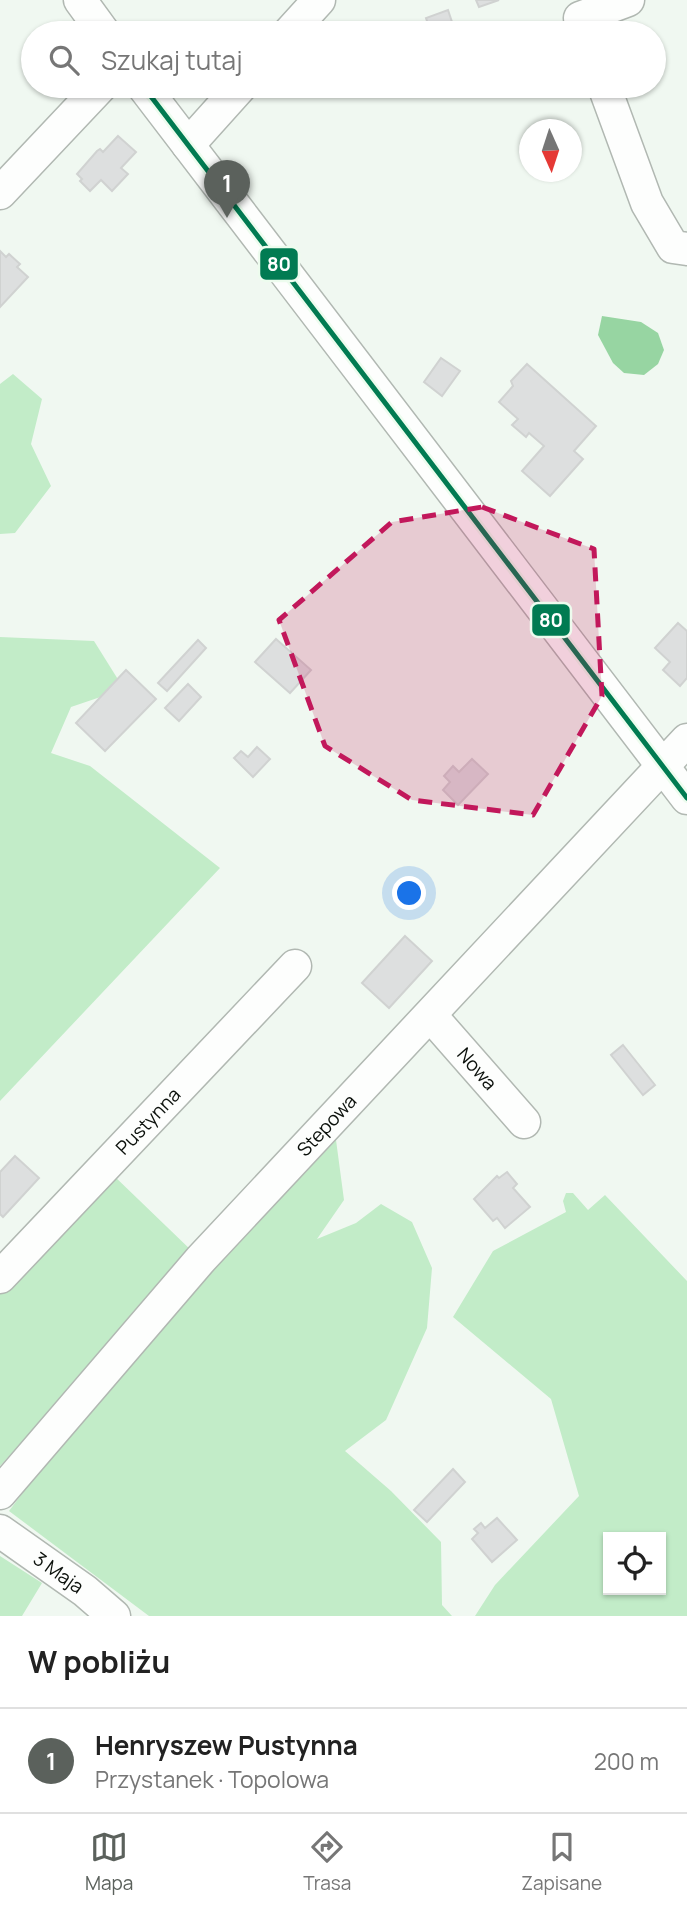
<!DOCTYPE html>
<html lang="pl">
<head>
<meta charset="utf-8">
<style>
  body { margin:0; font-family:Manrope,sans-serif; background:#f6f6f6; color:#222 }
  .controls { position:absolute; right:21px; bottom:21px; display:grid; overflow:hidden; border-radius:0px; box-shadow:0 2px 5px #0004 }
  .controls button { width:63px; height:63px; display:grid; place-items:center; padding:0; border:0; border-bottom:2px solid #e0e0e0; background:#fff; color:#222; font:35px sans-serif }
  .compass { position:absolute; left:519px; top:119px; width:63px; height:63px; border-radius:50%; background:#fff; box-shadow:0 2px 5px #0004; rotate:177deg }
  .you { position:absolute; left:410px; top:894px; width:24px; height:24px; margin:-18px; border:5px solid #fff; border-radius:50%; background:#1a73e8; box-shadow:0 0 0 10px #1a73e833 }
  .badge { display:grid; place-items:center; width:46px; height:46px; border-radius:50%; background:#5b615c; color:#fff; font-size:23px; font-weight:700 }
  .pin { position:absolute; translate:-50% -58px; filter:drop-shadow(0 2px 4px #0008) }
  .pin::after { content:''; position:absolute; top:37px; width:24px; height:21px; background:inherit; clip-path:polygon(0 0,100% 0,50% 100%) }
  .list { margin:0; padding:0; list-style:none }
  h2 { display:flex; justify-content:space-between; align-items:center; height:91px; margin:0; padding:0 28px; font-size:30px }
  h2 small { font-size:23px; font-weight:400; color:#767676 }
  .list li { display:grid; grid-template-columns:46px 1fr auto; gap:21px; align-items:center; box-sizing:border-box; height:105px; padding:0 28px; border-top:2px solid #e0e0e0 }
  .list b { display:block; font-size:26px; white-space:nowrap }
  .list p { margin:0; font-size:23px; white-space:nowrap; color:#767676 }
  .list em { font-size:23px; font-style:normal; color:#767676 }
  .icon { flex:none; width:38px; height:38px; fill:none; stroke:currentColor; stroke-width:2; stroke-linecap:round; stroke-linejoin:round }
  .map { position:relative; flex:none; width:687px; height:1616px; overflow:hidden }
  .search { position:absolute; background:#fff; box-shadow:0 2px 5px #0004; left:21px; right:21px; top:21px; height:77px; display:flex; align-items:center; gap:18px; box-sizing:border-box; padding:0 24px; border-radius:38px; color:#767676; font-size:26px }
  .sheet { height:196px; background:#fff }
  nav { display:flex; justify-content:space-around; align-items:center; box-sizing:border-box; height:98px; border-top:2px solid #e0e0e0; background:#fff; font-size:19px; color:#767676 }
  nav a { display:grid; justify-items:center; gap:4px }
  nav .on { color:#5b615c }
  .map>svg:first-child { display:block }
  .green { fill:#c2ecc8; fill-rule:evenodd }
  .water { fill:#97d5a2 }
  .building { fill:#dddfdf; stroke:#d0d2d1; stroke-width:2 }
  .lines { fill:none; stroke-linecap:round; stroke-linejoin:round }
  .minor-casing { stroke:#b1b8b2; stroke-width:35 }
  .minor { stroke:#fdfefd; stroke-width:32 }
  .bus-1-casing { stroke:#edfcee; stroke-width:10 }
  .bus-1 { stroke:#017b52; stroke-width:5 }
  .marked { fill:#c2185b; fill-opacity:0.2; stroke:#c2185b; stroke-width:5; stroke-dasharray:14 9; stroke-linejoin:round }
  .labels { text-anchor:middle; stroke-width:5; stroke-linejoin:round; paint-order:stroke }
  .street-label { font-size:19px; fill:#0b100b; stroke:#edfcee }
  .line-badge { stroke:#edfcee; stroke-width:2.5 }
  .badge-label { font-size:19px; text-anchor:middle; font-weight:bold; fill:#fff }
</style>
</head>
<body>
<div class="map">
<svg width="687" height="1616" viewBox="0 0 687 1616">
  <rect width="100%" height="100%" fill="#f0f8f1"/>
  <!-- green -->
  <path class="green" d="M13,374L42,399L31,444L51,486L15,533L0,534V384Z
    M0,637L94,641L124,689L71,707L51,753L90,766L220,868L0,1101Z
    M336,1140L344,1200L317,1239L356,1223L381,1204L412,1222L432,1268L427,1328L386,1420L345,1451L391,1491L441,1542L442,1605L452,1616H149L9,1511L60,1443L146,1341Z
    M111,1173L194,1253L0,1466V1293Z
    M566,1193H573L588,1210L605,1195L687,1281V1616H475L495,1585L579,1496L551,1399L453,1317L493,1251L566,1212L563,1201ZM608,1537H661V1590H608Z
    M0,1556L42,1583L22,1616H0Z"/>
  <!-- water -->
  <path class="water" d="M602,316L641,322L658,333L664,350L658,364L644,375L624,373L613,363L598,335Z"/>
  <!-- building -->
  <path class="building" d="M476,0H499L479,7Z
    M448,10L453,25L431,33L426,18Z
    M118,136L136,152L121,168L128,174L112,191L101,180L90,191L80,181L82,179L77,174L97,151L100,149L103,152Z
    M0,251L6,257L9,254L20,264L17,267L28,277L0,307Z
    M441,358L460,371L442,396L424,382Z
    M527,364L596,426L574,451L583,459L550,496L522,471L544,446L529,433L526,437L512,425L518,419L499,402L513,386L511,381Z
    M678,623L687,631V678L680,686L663,670L670,662L655,648Z
    M276,639L311,670L290,693L255,662Z
    M198,640L206,648L167,691L158,683Z
    M126,670L156,699L105,751L76,723Z
    M188,684L201,697L179,721L165,708Z
    M257,747L270,759L253,777L234,758L241,751L248,757Z
    M472,759L488,774L458,805L443,790L450,782L444,776L453,766L459,772Z
    M405,936L432,961L389,1008L362,983Z
    M623,1045L655,1085L643,1095L611,1055Z
    M15,1156L39,1178L3,1217L0,1214V1172Z
    M507,1172L517,1184L513,1188L530,1207L505,1228L497,1218L493,1221L474,1199L497,1176L499,1178Z
    M453,1469L465,1482L427,1522L414,1510Z
    M497,1518L517,1540L492,1562L472,1539L478,1533L474,1529L481,1523L485,1528Z"/>
  <g class="lines">
    <defs>
      <g id="minor">
        <path d="M80,0L104,33"/>
        <path d="M580,18L628,0"/>
        <path d="M289,33L319,0"/>
        <path d="M143,86L687,798"/>
        <path d="M604,86L647,203L673,247L687,249"/>
        <path d="M188,145L241,86"/>
        <path d="M0,193L101,86"/>
        <path id="s1" d="M431,1016L524,1122"/>
        <path id="s2" d="M0,1277L295,966"/>
        <path id="s3" d="M0,1493L201,1259L687,740"/>
        <path id="s4" d="M0,1531L85,1591L114,1616"/>
      </g>
    </defs>
    <!-- minor casing -->
    <use href="#minor" class="minor-casing"/>
    <!-- minor -->
    <use href="#minor" class="minor"/>
    <defs>
      <path id="bus-1" d="M143,86L687,798"/>
    </defs>
    <!-- bus-1 casing -->
    <use href="#bus-1" class="bus-1-casing"/>
    <!-- bus-1 -->
    <use href="#bus-1" class="bus-1"/>
  </g>
  <!-- marked area -->
  <path class="marked" d="M482,507L594,549L602,696L533,815L412,800L325,746L279,620L392,522Z"/>
  <g class="labels">
    <!-- street labels -->
    <g class="street-label">
      <text dy="7" stroke="none"><textPath href="#s1" startOffset="70">Nowa</textPath></text>
      <text dy="7" stroke="none"><textPath href="#s2" startOffset="215">Pustynna</textPath></text>
      <text dy="7" stroke="none"><textPath href="#s3" startOffset="492">Stepowa</textPath></text>
      <text dy="7" stroke="none"><textPath href="#s4" startOffset="72">3 Maja</textPath></text>
    </g>
  </g>
  <g class="line-badge">
    <rect x="259" y="247" width="40" height="34" rx="7" fill="#017b52"/>
    <rect x="531" y="603" width="40" height="34" rx="7" fill="#017b52"/>
  </g>
  <g class="badge-label">
    <text x="279" y="271">80</text>
    <text x="551" y="627">80</text>
  </g>
</svg>
<div class="controls">
<button><svg class="icon" aria-label="locate" viewBox="0 0 24 24"><circle cx="12" cy="12" r="6"/><path d="M12 2v4M12 18v4M2 12h4M18 12h4"/></svg></button>
</div>
<svg class="compass" viewBox="-18 -18 36 36"><path d="M0-13l5 13h-10z" fill="#e53935"/><path d="M0 13l5-13h-10z" fill="#767676"/></svg>
<div class="you"></div>
<div class="pin badge" style="left:227px;top:218px">1</div>
<div class="search"><svg class="icon" aria-label="search" viewBox="0 0 24 24"><circle cx="10" cy="10" r="6"/><path d="M15 15l6 6"/></svg>Szukaj tutaj</div>
</div>
<section class="sheet">
<h2>W pobliżu<small></small></h2>
<ul class="list">
<li><span class="badge">1</span><div><b>Henryszew Pustynna</b><p>Przystanek · Topolowa</p></div><em>200 m</em></li>
</ul>
</section>
<nav>
<a class="on"><svg class="icon" aria-label="map" viewBox="0 0 24 24"><path d="M3 6l6-2 6 2 6-2v14l-6 2-6-2-6 2zM9 4v14M15 6v14"/></svg>Mapa</a>
<a><svg class="icon" aria-label="directions" viewBox="0 0 24 24"><path d="M12 3l9 9-9 9-9-9zM9 14v-3h6M13 9l2 2-2 2"/></svg>Trasa</a>
<a><svg class="icon" aria-label="saved" viewBox="0 0 24 24"><path d="M7 4h10v16l-5-4-5 4z"/></svg>Zapisane</a>
</nav>
</body>
</html>
